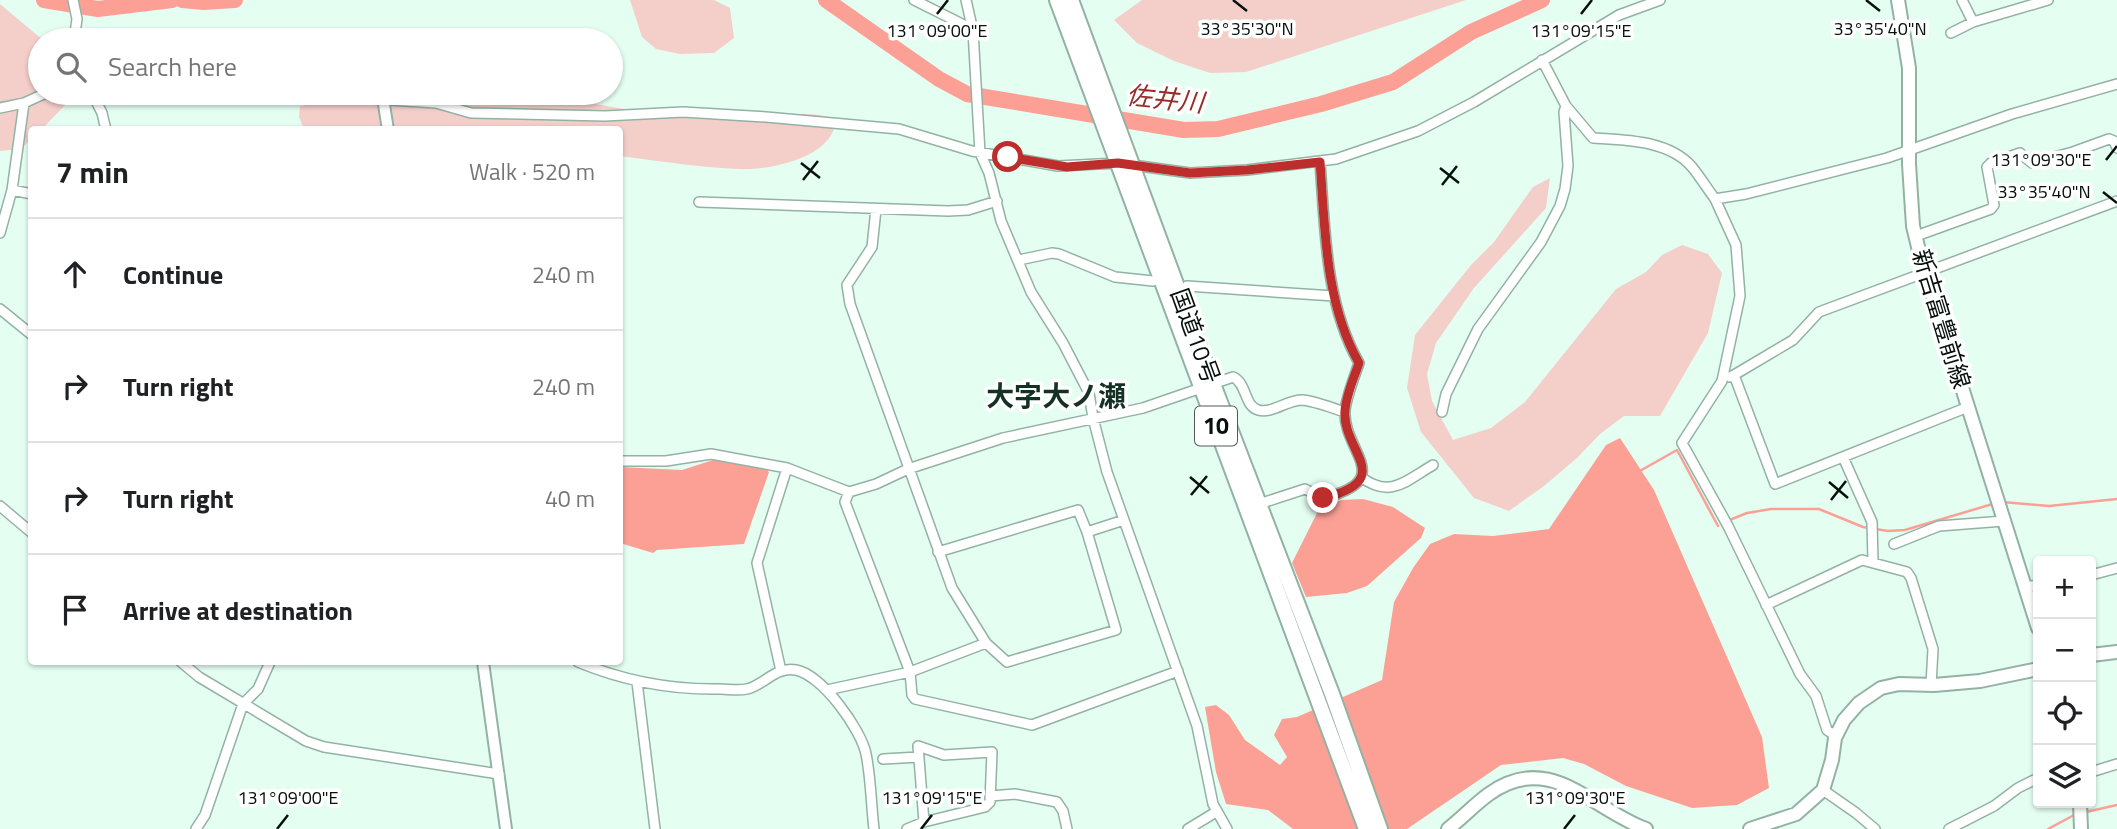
<!DOCTYPE html>
<html lang="en">
<head>
<meta charset="utf-8">
<style>
  body { margin:0; font-family:"Titillium Web","Noto Sans JP",sans-serif; background:#f2f2f2; color:#202124 }
  .controls { position:absolute; right:21px; bottom:21px; display:grid; overflow:hidden; border-radius:7px; box-shadow:0 2px 5px #0004 }
  .controls button { width:63px; height:63px; display:grid; place-items:center; padding:0; border:0; border-bottom:2px solid #e0e0e0; background:#fff; color:#202124; font:35px sans-serif }
  .stop { position:absolute; width:21px; height:21px; margin:-16px; border:5px solid #bc2d2b; border-radius:50%; background:#fff }
  .stop.end { background:#bc2d2b; border-color:#fff; box-shadow:0 2px 7px #0008 }
  .list { margin:0; padding:0; list-style:none }
  h2 { display:flex; justify-content:space-between; align-items:center; height:91px; margin:0; padding:0 28px; font-size:30px }
  h2 small { font-size:23px; font-weight:400; color:#757577 }
  .list li { display:grid; grid-template-columns:46px 1fr auto; gap:21px; align-items:center; box-sizing:border-box; height:112px; padding:0 28px; border-top:2px solid #e0e0e0 }
  .list b { display:block; font-size:26px; white-space:nowrap }
  .list em { font-size:23px; font-style:normal; color:#757577 }
  .icon { flex:none; width:38px; height:38px; fill:none; stroke:currentColor; stroke-width:2; stroke-linecap:round; stroke-linejoin:round }
  .map { position:relative; flex:none; width:2117px; height:829px; overflow:hidden }
  .search { position:absolute; background:#fff; box-shadow:0 2px 5px #0004; left:28px; top:28px; width:595px; height:77px; display:flex; align-items:center; gap:18px; box-sizing:border-box; padding:0 24px; border-radius:38px; color:#757577; font-size:26px }
  .panel { position:absolute; background:#fff; box-shadow:0 2px 5px #0004; left:28px; top:126px; width:595px; height:539px; border-radius:7px }
  .map>svg:first-child { display:block }
  .green { fill:#f4cfca }
  .water { fill:#fca096 }
  .lines { fill:none; stroke-linecap:round; stroke-linejoin:round }
  .stream { stroke:#fca096; stroke-width:2.5 }
  .river { stroke:#fca096; stroke-width:16 }
  .minor-casing { stroke:#93b2a4; stroke-width:12 }
  .tertiary-casing { stroke:#93b2a4; stroke-width:14 }
  .secondary-casing { stroke:#93b2a4; stroke-width:16 }
  .trunk-casing { stroke:#93b2a4; stroke-width:18 }
  .minor { stroke:#fff; stroke-width:9 }
  .tertiary { stroke:#fff; stroke-width:10 }
  .secondary { stroke:#fff; stroke-width:12 }
  .trunk { stroke:#fff; stroke-width:14 }
  .route { stroke:#bc2d2b; stroke-width:9 }
  .ticks { fill:none; stroke:#06110c; stroke-width:2.5 }
  .labels { text-anchor:middle; stroke-width:7; stroke-linejoin:round; paint-order:stroke }
  .shield { fill:#fff; stroke:#515855; stroke-width:2 }
  .shield-label { font-size:23px; font-weight:bold; fill:#06110c }
  .street-label { font-size:24px; fill:#06110c; stroke:#fff }
  .water-label { font-size:26px; font-style:italic; fill:#962d29; stroke:#fff }
  .quarter-label { font-size:28px; font-weight:bold; fill:#153025; stroke:#fff }
  .ticks-label { font-size:18px; text-anchor:middle; fill:#06110c; stroke:#fff; stroke-width:7; stroke-linejoin:round; paint-order:stroke }
</style>
</head>
<body>
<div class="map">
<svg width="2117" height="829" viewBox="0 0 2117 829">
  <rect width="100%" height="100%" fill="#e4fef2"/>
  <!-- green -->
  <path class="green" d="M630,0H714L730,8L734,38L714,53L680,54L656,49L642,37Z
    M1142,0H1466L1246,72L1210,73L1174,61L1137,43L1114,20Z
    M0,4L43,40H40V93H73L72,98L42,129L32,130L31,139L21,149L0,151Z
    M356,93H545L557,98C618,106 679,123 740,119C762,117 820,108 836,121C832,156 778,168 749,169C709,169 659,161 620,156V130L304,129L299,117L300,106L340,99Z
    M1550,178L1546,208L1474,288L1436,343L1427,374L1432,401L1453,440L1491,428L1525,402L1616,289L1646,272L1662,255L1682,245L1708,254L1722,273L1708,333L1660,416H1624L1600,434L1577,458L1544,486L1509,511L1474,498L1421,432L1407,388L1415,335L1471,265L1494,242L1533,187Z"/>
  <!-- water -->
  <path class="water" d="M1620,438L1654,490L1762,737L1769,788L1737,805L1692,808L1626,786L1584,764L1563,758L1501,765L1407,829H1293L1268,810L1226,804L1216,772L1205,707L1216,705L1229,715L1245,740L1280,765L1287,757L1274,735L1282,719L1297,717L1382,680L1394,602L1413,568L1430,544L1454,534L1493,536L1549,529L1606,445Z
    M713,460L766,469L769,472L744,544L657,550L653,553L620,543V467L682,470Z
    M1363,499L1393,507L1425,528L1421,538L1367,586L1347,593L1306,597L1292,563L1319,509L1341,500Z"/>
  <g class="lines">
    <!-- stream -->
    <path class="stream" d="M1638,472L1677,450L1718,526
      M2002,502L2049,506L2117,499
      M1732,519L1747,513L1771,509H1819L1863,527L1888,531L1905,530L1996,503
      M2086,812L2117,805
      M2048,829L2076,814"/>
    <!-- river -->
    <path class="river" d="M44,0L98,9L172,0
      M182,0L204,2L235,0
      M826,0L939,79L967,94L1184,130L1218,129L1321,104L1393,82L1471,32L1542,0"/>
    <defs>
      <path id="minor" d="M73,0L77,19L74,40
        M914,0L972,29
        M966,0L973,31L980,153L989,173L1001,221L1031,292L1063,343L1089,393L1093,418L1107,472L1197,726L1213,804L1227,829
        M1962,0L1973,22L2048,0
        M1951,33L1973,22
        M1542,60L1566,106L1593,138C1625,140 1669,140 1692,167C1700,177 1707,188 1715,199L1746,194L1887,158L2012,114L2117,84
        M92,93L102,113L106,130
        M279,93L436,103L471,113L605,116L683,112L766,117L899,129L972,151L1058,166L1118,163L1190,173L1247,170L1336,159L1418,131L1474,102L1619,15L1660,0
        M0,108L24,103L46,93
        M12,190L32,194
        M1715,199L1736,245L1740,296L1722,381L1682,443L1728,526L1800,674L1816,696L1827,730L1836,736
        M699,202L948,211L968,210L997,201
        M876,209L872,247L847,285L850,304L952,588L986,643L1007,662L1116,630L1087,532L1124,520
        M0,233L12,190L24,103
        M1916,236L1991,209L1994,205L1987,167L1991,163L2020,153L2032,163L2073,152L2109,139L2114,141L2117,148
        M1019,260L1052,253L1059,254L1115,277L1153,281
        M1187,286L1334,296
        M0,309L32,335
        M1734,375L1793,340L1819,312L2117,201
        M1730,377L1734,375L1775,484L1968,407
        M1442,412L1446,394L1478,329L1541,242L1560,206L1565,189L1568,166L1564,112L1566,106
        M1843,457L1872,522L1873,561
        M620,461H666L711,454L787,468L849,492L876,484L908,469L1003,438L1143,408L1233,377C1247,383 1244,406 1258,410C1272,414 1287,400 1302,400C1315,401 1332,408 1345,412
        M1361,477C1390,499 1406,481 1433,465
        M849,492L845,502L910,672L912,695L915,699L1032,725L1178,671
        M1259,504L1305,489L1323,498C1398,480 1342,451 1345,410C1347,395 1354,378 1359,363C1325,303 1325,229 1320,162
        M0,506L32,533
        M1894,544L1939,526L2004,521
        M938,552L1078,510L1087,532
        M2091,575L2117,568
        M2026,587L2038,585
        M1766,605L1862,560L1907,572L1911,578L1933,649L1931,685
        M181,662L199,677L306,741L324,747L499,774
        M578,662C624,681 670,690 720,689C728,689 738,691 747,689C764,685 776,666 796,670C822,675 861,729 866,754C871,778 871,804 874,829
        M781,671L757,563L787,468
        M637,682L655,829
        M827,690L910,672L986,643
        M883,759L919,757
        M2091,772L2117,764
        M1823,790L1856,813L1875,829
        M990,796L1015,794L1057,802L1063,811L1067,829
        M196,829L205,815L243,704L258,689L270,662
        M907,829L924,822L985,807L990,802L992,752L944,755L918,746L924,822
        M1188,829L1216,812
        M1949,829L1994,806L2018,788L2038,778"/>
      <path id="tertiary" d="M383,98L388,130
        M483,662L506,829"/>
      <path id="secondary" d="M1898,0L1909,68V164L1913,226L1920,255L2038,628
        M2091,655L2117,652
        M2080,803L2081,829
        M1448,829C1462,818 1475,804 1489,794C1550,750 1591,809 1646,829
        M1750,829L1796,814L1823,790L1832,760L1835,738L1844,720L1859,703L1881,688L1899,684L1934,685L1980,681L2038,669"/>
      <path id="trunk" d="M1057,0L1366,829
        M1071,0L1213,384L1332,694L1380,829"/>
    </defs>
    <!-- minor casing -->
    <use href="#minor" class="minor-casing"/>
    <!-- tertiary casing -->
    <use href="#tertiary" class="tertiary-casing"/>
    <!-- secondary casing -->
    <use href="#secondary" class="secondary-casing"/>
    <!-- trunk casing -->
    <use href="#trunk" class="trunk-casing"/>
    <!-- minor -->
    <use href="#minor" class="minor"/>
    <!-- tertiary -->
    <use href="#tertiary" class="tertiary"/>
    <!-- secondary -->
    <use href="#secondary" class="secondary"/>
    <!-- trunk -->
    <use href="#trunk" class="trunk"/>
  </g>
  <g class="lines">
    <!-- route -->
    <path class="route" d="M1008,157L1067,167L1118,163L1190,173L1247,170L1320,162C1325,229 1325,303 1359,363C1354,378 1346,395 1345,411C1342,451 1398,480 1323,498"/>
  </g>
  <!-- ticks -->
  <path class="ticks" d="M1233,0L1247,11M1866,0L1880,11M937,14L948,0M1581,14L1592,0M2106,160L2117,146M801,163L820,178M1440,168L1459,183M803,180L818,161M1442,185L1457,166M2103,192L2117,203M1190,477L1209,493M1829,482L1848,498M1191,495L1207,476M1831,500L1846,481M277,829L288,815M921,829L932,815M1564,829L1575,815"/>
  <g class="labels">
    <!-- shield labels -->
    <rect class="shield" x="1195" y="406.5" width="42" height="39" rx="5"/>
    <g class="shield-label">
      <text x="1216" y="434">10</text>
    </g>
    <!-- street labels -->
    <g class="street-label">
      <text transform="translate(1941 319) rotate(73)" y="8">新吉富豊前線</text>
      <text transform="translate(1195 336) rotate(70)" y="8">国道10号</text>
    </g>
    <!-- water labels -->
    <g class="water-label">
      <text transform="translate(1165 99) rotate(6)" y="9">佐井川</text>
    </g>
    <!-- quarter labels -->
    <g class="quarter-label">
      <text x="1056" y="406">大字大ノ瀬</text>
    </g>
  </g>
  <g class="ticks-label">
    <text x="1247" y="35">33°35'30"N</text>
    <text x="1880" y="35">33°35'40"N</text>
    <text x="937" y="37">131°09'00"E</text>
    <text x="1581" y="37">131°09'15"E</text>
    <text x="2041" y="166">131°09'30"E</text>
    <text x="2044" y="198">33°35'40"N</text>
    <text x="288" y="804">131°09'00"E</text>
    <text x="932" y="804">131°09'15"E</text>
    <text x="1575" y="804">131°09'30"E</text>
  </g>
</svg>
<div class="controls">
<button>+</button>
<button>−</button>
<button><svg class="icon" aria-label="locate" viewBox="0 0 24 24"><circle cx="12" cy="12" r="6"/><path d="M12 2v4M12 18v4M2 12h4M18 12h4"/></svg></button>
<button><svg class="icon" aria-label="layers" viewBox="0 0 24 24"><path d="M12 4l9 5-9 5-9-5zM3 14l9 5 9-5"/></svg></button>
</div>
<div class="stop" style="left:1008px;top:157px"></div>
<div class="stop end" style="left:1323px;top:498px"></div>
<div class="search"><svg class="icon" aria-label="search" viewBox="0 0 24 24"><circle cx="10" cy="10" r="6"/><path d="M15 15l6 6"/></svg>Search here</div>
<section class="panel">
<h2>7 min<small>Walk · 520 m</small></h2>
<ul class="list">
<li><svg class="icon" aria-label="ahead" viewBox="0 0 24 24"><path d="M12 20V5M6 11l6-6 6 6"/></svg><div><b>Continue</b></div><em>240 m</em></li>
<li><svg class="icon" aria-label="right" viewBox="0 0 24 24"><path d="M7 20v-9h11M14 6l5 5-5 5"/></svg><div><b>Turn right</b></div><em>240 m</em></li>
<li><svg class="icon" aria-label="right" viewBox="0 0 24 24"><path d="M7 20v-9h11M14 6l5 5-5 5"/></svg><div><b>Turn right</b></div><em>40 m</em></li>
<li><svg class="icon" aria-label="arrive" viewBox="0 0 24 24"><path d="M6 21V4h12l-3 4 3 4H6"/></svg><div><b>Arrive at destination</b></div></li>
</ul>
</section>
</div>
</body>
</html>
